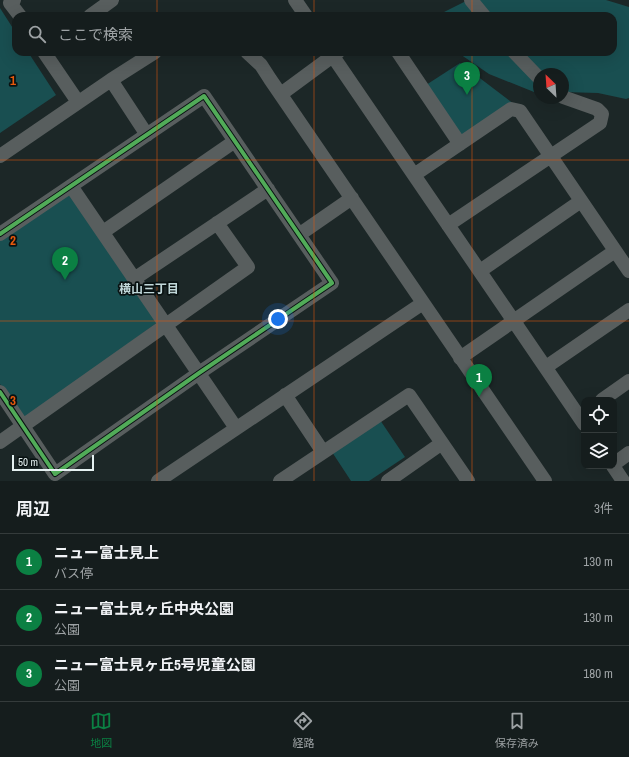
<!DOCTYPE html>
<html lang="ja">
<head>
<meta charset="utf-8">
<style>
  body { margin:0; font-family:"Archivo Narrow","Noto Sans JP",sans-serif; background:#1e2626; color:#f1f3f6 }
  .controls { position:absolute; right:12px; bottom:12px; display:grid; overflow:hidden; border-radius:8px; box-shadow:0 4px 16px #0002 }
  .controls button { width:36px; height:36px; display:grid; place-items:center; padding:0; border:0; border-bottom:1px solid #343b3b; background:#151d1d; color:#f1f3f6; font:20px sans-serif }
  .compass { position:absolute; left:533px; top:68px; width:36px; height:36px; border-radius:50%; background:#151d1d; box-shadow:0 4px 16px #0002; rotate:335deg }
  .scale { position:absolute; left:12px; bottom:10px; width:82px; box-sizing:border-box; padding-left:4px; border:2px solid #e5f1f1; border-top:0; font-size:11px; line-height:14px; white-space:nowrap; color:#e5f1f1; -webkit-text-stroke:3px #091212; paint-order:stroke }
  .you { position:absolute; left:278px; top:319px; width:14px; height:14px; margin:-10px; border:3px solid #fff; border-radius:50%; background:#1a73e8; box-shadow:0 0 0 6px #1a73e833 }
  .badge { display:grid; place-items:center; width:26px; height:26px; border-radius:50%; background:#0b8043; color:#fff; font-size:13px; font-weight:700 }
  .pin { position:absolute; translate:-50% -33px; filter:drop-shadow(0 1px 2px #0008) }
  .pin::after { content:''; position:absolute; top:21px; width:14px; height:12px; background:inherit; clip-path:polygon(0 0,100% 0,50% 100%) }
  .list { margin:0; padding:0; list-style:none }
  h2 { display:flex; justify-content:space-between; align-items:center; height:52px; margin:0; padding:0 16px; font-size:17px }
  h2 small { font-size:13px; font-weight:400; color:#9da2a4 }
  .list li { display:grid; grid-template-columns:26px 1fr auto; gap:12px; align-items:center; box-sizing:border-box; height:56px; padding:0 16px; border-top:1px solid #343b3b }
  .list b { display:block; font-size:15px; white-space:nowrap }
  .list p { margin:0; font-size:13px; white-space:nowrap; color:#9da2a4 }
  .list em { font-size:13px; font-style:normal; color:#9da2a4 }
  .icon { flex:none; width:22px; height:22px; fill:none; stroke:currentColor; stroke-width:2; stroke-linecap:round; stroke-linejoin:round }
  .map { position:relative; flex:none; width:629px; height:481px; overflow:hidden }
  .search { position:absolute; background:#151d1d; box-shadow:0 4px 16px #0002; left:12px; right:12px; top:12px; height:44px; display:flex; align-items:center; gap:10px; box-sizing:border-box; padding:0 14px; border-radius:12px; color:#9da2a4; font-size:15px }
  .sheet { height:220px; background:#151d1d }
  nav { display:flex; justify-content:space-around; align-items:center; box-sizing:border-box; height:56px; border-top:1px solid #343b3b; background:#151d1d; font-size:11px; color:#9da2a4 }
  nav a { display:grid; justify-items:center; gap:2px }
  nav .on { color:#0b8043 }
  .map>svg:first-child { display:block }
  .green { fill:#194f51 }
  .lines { fill:none; stroke-linecap:round; stroke-linejoin:round }
  .minor { stroke:#585e5e; stroke-width:14 }
  .cycleway-casing { stroke:#091212; stroke-width:6 }
  .cycleway { stroke:#51ab58; stroke-width:4 }
  .grid { fill:none; stroke:#e8590c; stroke-width:1; stroke-opacity:0.55 }
  .labels { text-anchor:middle; stroke-width:3.5; stroke-linejoin:round; paint-order:stroke }
  .neighbourhood-label { font-size:12px; font-weight:bold; fill:#c0d7d9; stroke:#091212 }
  .grid-label { font-size:13px; text-anchor:middle; font-weight:bold; fill:#e8590c; stroke:#091212; stroke-width:3.5; stroke-linejoin:round; paint-order:stroke }
</style>
</head>
<body>
<div class="map">
<svg width="629" height="481" viewBox="0 0 629 481">
  <rect width="100%" height="100%" fill="#1c2727"/>
  <!-- green -->
  <path class="green" d="M468,0H606L629,7V98L626,99L598,93L563,92V74H539V92H534L489,74L457,52H613V16H442V13Z
    M0,8L16,33V52H28L56,95L0,133Z
    M460,63L514,104L461,137L426,85Z
    M70,192L158,322L24,420L0,384V239Z
    M380,420L405,457L369,481H351L332,452Z"/>
  <g class="lines">
    <!-- minor -->
    <path class="minor" d="M14,0L10,3L20,16
      M295,0L306,16
      M471,0L484,16
      M90,16L112,0
      M44,52L78,102
      M247,52L261,65L270,79L545,481
      M330,52L584,424
      M398,52L460,144
      M514,52L539,78
      M111,80L147,135
      M281,94L338,52
      M0,156L111,80L155,52
      M414,175L511,109L520,111L629,271
      M71,186L236,428
      M448,225L600,123L602,114L597,109L563,97
      M103,232L235,141
      M0,234L204,96L332,283L199,373L55,474L0,392
      M300,234L352,198
      M480,271L581,201
      M134,279L268,189
      M460,358L615,251
      M546,367L629,310
      M285,395L323,452
      M602,400L629,381
      M0,442L248,267L217,223
      M614,464L629,453
      M613,466L623,481
      M158,481L423,303
      M280,481L409,395L468,481
      M388,481L442,443"/>
    <defs>
      <path id="cycleway" d="M0,234L204,96L332,283L199,373L55,474L0,392"/>
    </defs>
    <!-- cycleway casing -->
    <use href="#cycleway" class="cycleway-casing"/>
    <!-- cycleway -->
    <use href="#cycleway" class="cycleway"/>
  </g>
  <!-- grid -->
  <path class="grid" d="M157,0V16M314,0V16M472,0V16M157,52V481M314,52V481M472,52V481M0,160H629M0,321H629"/>
  <g class="labels">
    <!-- neighbourhood labels -->
    <g class="neighbourhood-label">
      <text x="149" y="293">横山三丁目</text>
    </g>
  </g>
  <g class="grid-label">
    <text x="13" y="85">1</text>
    <text x="13" y="245">2</text>
    <text x="13" y="405">3</text>
  </g>
</svg>
<div class="controls">
<button><svg class="icon" aria-label="locate" viewBox="0 0 24 24"><circle cx="12" cy="12" r="6"/><path d="M12 2v4M12 18v4M2 12h4M18 12h4"/></svg></button>
<button><svg class="icon" aria-label="layers" viewBox="0 0 24 24"><path d="M12 4l9 5-9 5-9-5zM3 14l9 5 9-5"/></svg></button>
</div>
<svg class="compass" viewBox="-18 -18 36 36"><path d="M0-13l5 13h-10z" fill="#e53935"/><path d="M0 13l5-13h-10z" fill="#9da2a4"/></svg>
<div class="scale">50 m</div>
<div class="you"></div>
<div class="pin badge" style="left:479px;top:397px">1</div>
<div class="pin badge" style="left:65px;top:280px">2</div>
<div class="pin badge" style="left:467px;top:95px">3</div>
<div class="search"><svg class="icon" aria-label="search" viewBox="0 0 24 24"><circle cx="10" cy="10" r="6"/><path d="M15 15l6 6"/></svg>ここで検索</div>
</div>
<section class="sheet">
<h2>周辺<small>3件</small></h2>
<ul class="list">
<li><span class="badge">1</span><div><b>ニュー富士見上</b><p>バス停</p></div><em>130 m</em></li>
<li><span class="badge">2</span><div><b>ニュー富士見ヶ丘中央公園</b><p>公園</p></div><em>130 m</em></li>
<li><span class="badge">3</span><div><b>ニュー富士見ヶ丘5号児童公園</b><p>公園</p></div><em>180 m</em></li>
</ul>
</section>
<nav>
<a class="on"><svg class="icon" aria-label="map" viewBox="0 0 24 24"><path d="M3 6l6-2 6 2 6-2v14l-6 2-6-2-6 2zM9 4v14M15 6v14"/></svg>地図</a>
<a><svg class="icon" aria-label="directions" viewBox="0 0 24 24"><path d="M12 3l9 9-9 9-9-9zM9 14v-3h6M13 9l2 2-2 2"/></svg>経路</a>
<a><svg class="icon" aria-label="saved" viewBox="0 0 24 24"><path d="M7 4h10v16l-5-4-5 4z"/></svg>保存済み</a>
</nav>
</body>
</html>
